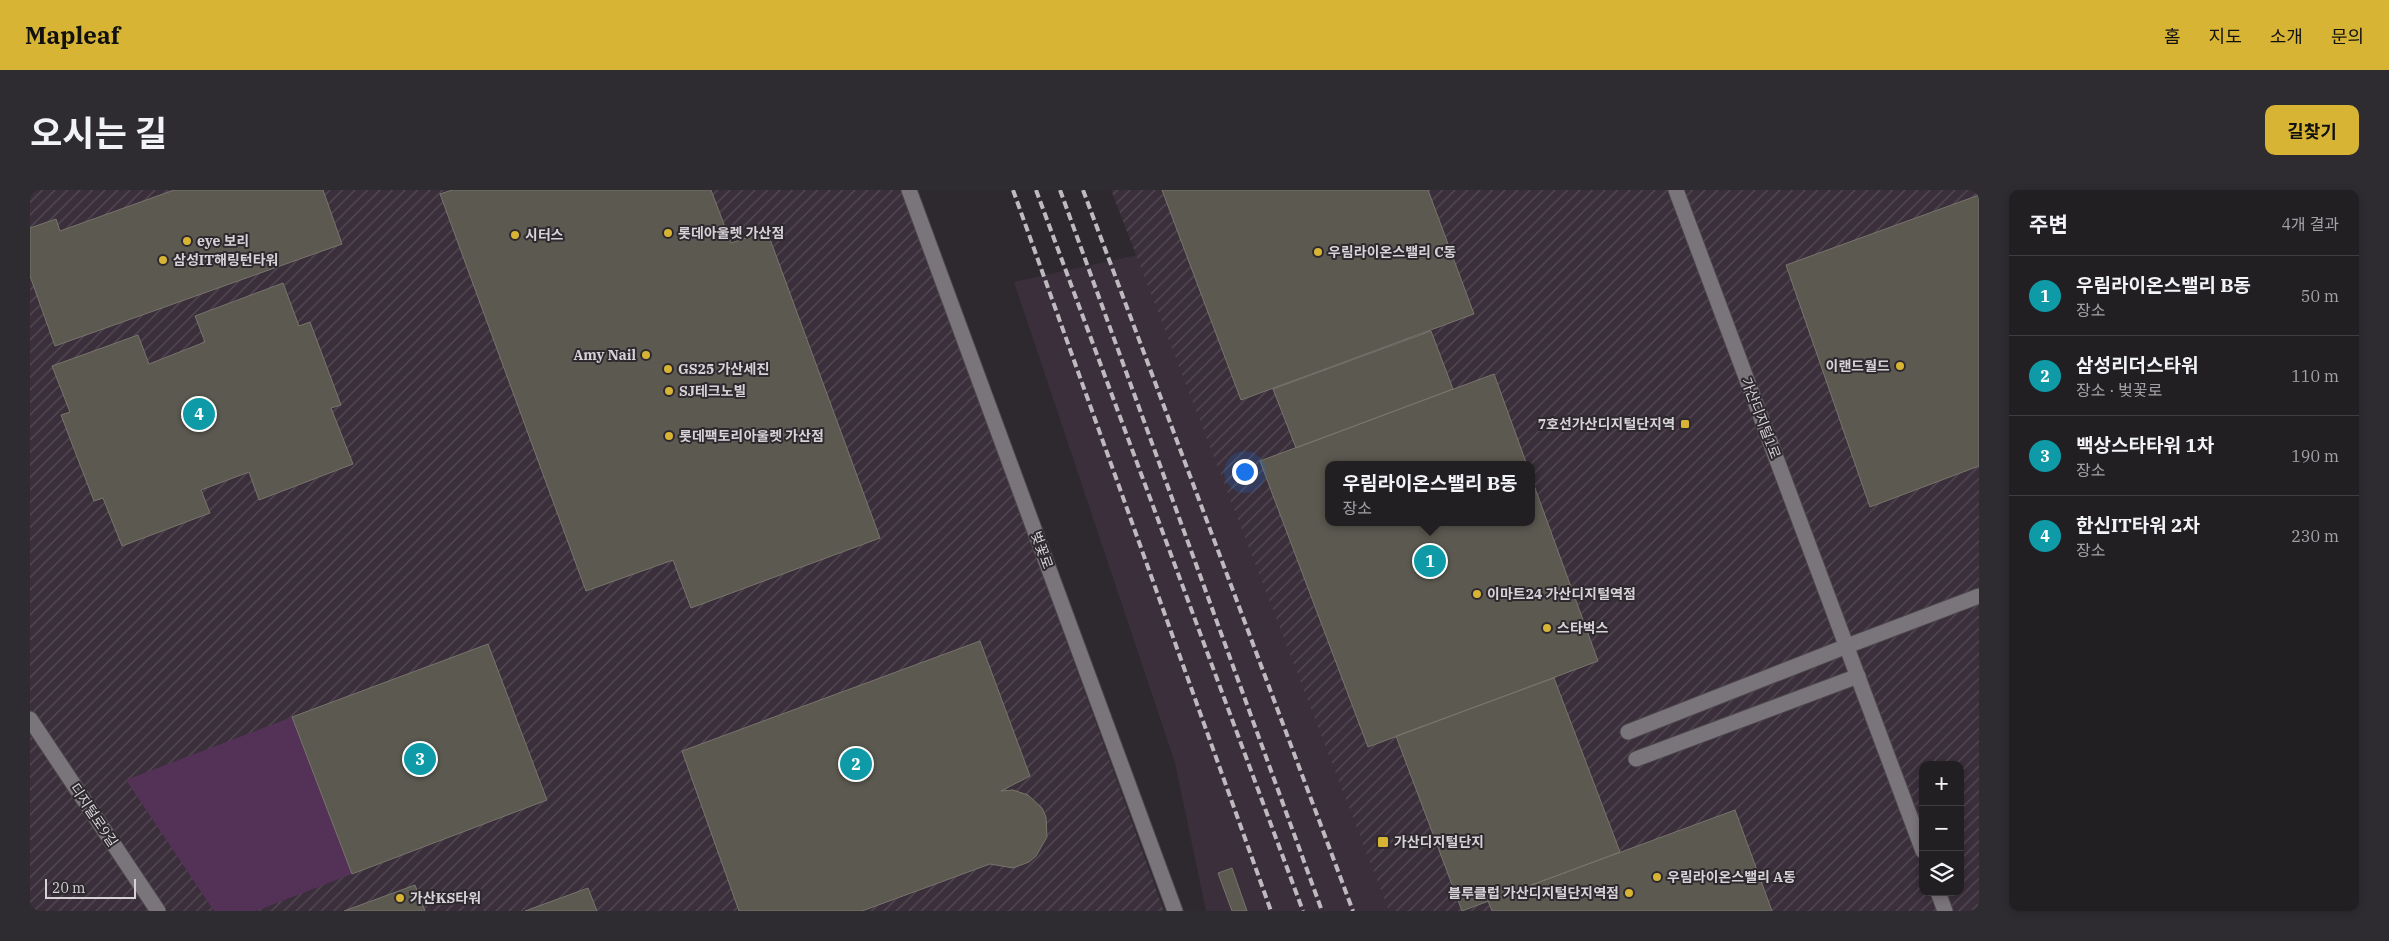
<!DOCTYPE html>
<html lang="ko">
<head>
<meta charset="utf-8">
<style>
  body { margin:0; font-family:"IBM Plex Serif","Noto Sans KR",serif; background:#2e2c30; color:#f1f3f6 }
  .controls { position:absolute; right:15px; bottom:15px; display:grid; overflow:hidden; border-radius:10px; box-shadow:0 2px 8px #0003 }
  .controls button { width:45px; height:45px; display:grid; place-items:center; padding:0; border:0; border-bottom:1px solid #3f3d41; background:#221f23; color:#f1f3f6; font:25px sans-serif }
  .scale { position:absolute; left:15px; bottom:12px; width:91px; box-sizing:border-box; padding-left:5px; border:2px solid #d6d2d6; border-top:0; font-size:14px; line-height:18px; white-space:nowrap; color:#d6d2d6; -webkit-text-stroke:4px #2e292f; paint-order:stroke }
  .you { position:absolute; left:1214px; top:281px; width:18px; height:18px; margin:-12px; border:4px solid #fff; border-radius:50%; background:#1a73e8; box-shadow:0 0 0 8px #1a73e833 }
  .badge { display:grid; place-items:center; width:32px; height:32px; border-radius:50%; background:#d7b434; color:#fff; font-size:16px; font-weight:700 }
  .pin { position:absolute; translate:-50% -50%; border:2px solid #fff; box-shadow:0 1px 5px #0006 }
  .popup { position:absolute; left:1295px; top:271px; width:210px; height:65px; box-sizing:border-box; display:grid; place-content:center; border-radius:10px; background:#221f23; filter:drop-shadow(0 1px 4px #0005); font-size:16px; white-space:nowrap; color:#a2a2a6 }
  .popup b { font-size:19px; color:#f1f3f6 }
  .popup::after { content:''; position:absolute; left:50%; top:100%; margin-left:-10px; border:10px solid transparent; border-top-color:#221f23 }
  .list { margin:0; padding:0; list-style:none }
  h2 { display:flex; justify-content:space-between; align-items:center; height:65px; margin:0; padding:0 20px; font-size:21px }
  h2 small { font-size:16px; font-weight:400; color:#a2a2a6 }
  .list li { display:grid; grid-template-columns:32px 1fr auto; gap:15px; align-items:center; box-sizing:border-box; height:80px; padding:0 20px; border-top:1px solid #3f3d41 }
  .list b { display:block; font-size:19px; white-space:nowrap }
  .list p { margin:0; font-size:16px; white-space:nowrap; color:#a2a2a6 }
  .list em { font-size:16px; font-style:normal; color:#a2a2a6 }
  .icon { flex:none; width:28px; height:28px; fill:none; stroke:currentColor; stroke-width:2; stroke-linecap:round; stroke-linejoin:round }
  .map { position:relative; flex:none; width:1949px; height:721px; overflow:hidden; border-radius:10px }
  header { display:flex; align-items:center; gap:30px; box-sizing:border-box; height:70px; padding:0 25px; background:#d7b434; color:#111 }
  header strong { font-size:24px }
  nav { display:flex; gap:28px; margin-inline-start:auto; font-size:18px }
  .intro { display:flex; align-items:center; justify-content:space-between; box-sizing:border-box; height:120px; padding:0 30px }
  h1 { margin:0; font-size:35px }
  .button { padding:12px 22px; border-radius:10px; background:#d7b434; color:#111; font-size:18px; font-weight:700 }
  main { display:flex; gap:30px; padding:0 30px }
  aside { flex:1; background:#221f23; border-radius:10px; box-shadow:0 2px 8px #0003 }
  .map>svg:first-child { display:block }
  .built { fill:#3a2f3a }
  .industrial { fill:url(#industrial-furrows); fill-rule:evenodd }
  .green { fill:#543257 }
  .building { fill:#5b5950; stroke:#78756d }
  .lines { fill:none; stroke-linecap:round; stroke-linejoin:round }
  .service-casing { stroke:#4c474c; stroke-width:17 }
  .tertiary-casing { stroke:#4c474c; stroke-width:17 }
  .service { stroke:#7a747b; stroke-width:15 }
  .tertiary { stroke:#7a747b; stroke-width:15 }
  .rail { stroke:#bebabf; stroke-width:4; stroke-dasharray:8 4; stroke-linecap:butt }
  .poi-dot { fill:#d7b434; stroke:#2e292f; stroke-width:2 }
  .labels { text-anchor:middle; stroke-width:4; stroke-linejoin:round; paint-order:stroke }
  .poi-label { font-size:14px; font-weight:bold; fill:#d6d2d6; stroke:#2e292f; text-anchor:start }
  .street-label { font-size:14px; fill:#d6d2d6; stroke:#2e292f }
</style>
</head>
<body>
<header>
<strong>Mapleaf</strong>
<nav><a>홈</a><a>지도</a><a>소개</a><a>문의</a></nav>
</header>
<div class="intro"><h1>오시는 길</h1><a class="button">길찾기</a></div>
<main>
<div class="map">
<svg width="1949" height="721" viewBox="0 0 1949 721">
  <defs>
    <pattern id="industrial-furrows" width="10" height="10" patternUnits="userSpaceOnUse" patternTransform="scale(1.25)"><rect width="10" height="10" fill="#3a2f3a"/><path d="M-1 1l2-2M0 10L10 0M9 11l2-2" fill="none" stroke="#564c56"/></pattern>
  </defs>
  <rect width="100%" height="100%" fill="#2e292f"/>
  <!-- built -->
  <path class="built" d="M1125,61L1392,721H1176L1145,573L984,92Z"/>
  <!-- industrial -->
  <path class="industrial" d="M0,0H873L1134,721H0Z
    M1081,0H1949V721H1359ZM1299,275H1501V332H1299ZM1893,575H1930V702H1893Z"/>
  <!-- green -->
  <path class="green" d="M262,527L322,684L226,721H184L96,590Z"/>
  <!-- building -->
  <path class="building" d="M144,0H293L312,54L25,156L0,86V38L26,29L30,41Z
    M422,0H681L701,53L737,41L850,348L661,418L643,370L556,401L410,4Z
    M1132,0H1398L1444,124L1211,210Z
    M1949,5V276L1840,317L1756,75Z
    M253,93L269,136L280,132L311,215L301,218L323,274L229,310L219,282L171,300L180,323L92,356L73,308L64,311L31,225L40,222L22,176L108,145L119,174L175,152L165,126Z
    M1401,141L1423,199L1266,258L1243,199Z
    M1464,184L1497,275H1299V332H1501V287L1568,471L1338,557L1230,271Z
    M950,451L1000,586L971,601L983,600L998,605L1012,618L1016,627L1017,647L1006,666L999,672L983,678L960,674L832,721H709L652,561Z
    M458,454L517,610L322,684L262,527Z
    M1524,488L1590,662L1432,721L1366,546Z
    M1705,620L1742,721H1462L1458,711Z
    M1202,678L1217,721H1202L1188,683Z
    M385,695L395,721H314Z
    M558,698L567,721H495Z"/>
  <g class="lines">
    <defs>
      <path id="service" d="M1598,542L1817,456
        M1606,569L1828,486"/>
      <path id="tertiary" d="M879,0L1145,721
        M1646,0L1893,661
        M1817,456L1949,406
        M0,529L128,721
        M1908,702L1915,721"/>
    </defs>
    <!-- service casing -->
    <use href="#service" class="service-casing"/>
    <!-- tertiary casing -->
    <use href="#tertiary" class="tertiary-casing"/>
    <!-- service -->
    <use href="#service" class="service"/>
    <!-- tertiary -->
    <use href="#tertiary" class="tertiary"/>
    <!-- rail -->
    <path class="rail" d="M983,0L1241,721
      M1006,0L1273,721
      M1030,0L1292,721
      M1053,0L1323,721"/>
  </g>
  <!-- markers -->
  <g class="poi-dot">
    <circle cx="638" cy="43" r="5"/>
    <circle cx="485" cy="45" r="5"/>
    <circle cx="157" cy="51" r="5"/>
    <circle cx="1288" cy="62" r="5"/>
    <circle cx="133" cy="70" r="5"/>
    <circle cx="616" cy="165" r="5"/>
    <circle cx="1870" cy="176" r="5"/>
    <circle cx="638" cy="179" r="5"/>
    <circle cx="639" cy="201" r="5"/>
    <rect x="1650" y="229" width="10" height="10" rx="2.5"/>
    <circle cx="639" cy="246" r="5"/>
    <circle cx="1447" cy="404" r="5"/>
    <circle cx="1517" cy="438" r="5"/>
    <rect x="1347" y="646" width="12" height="12" rx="2.5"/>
    <circle cx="1627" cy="687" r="5"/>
    <circle cx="1599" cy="703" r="5"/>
    <circle cx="370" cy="708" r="5"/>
  </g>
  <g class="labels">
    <!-- poi labels -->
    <g class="poi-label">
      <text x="648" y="48">롯데아울렛 가산점</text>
      <text x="495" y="50">시터스</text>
      <text x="167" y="56">eye 보리</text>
      <text x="1298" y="67">우림라이온스밸리 C동</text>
      <text x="143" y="75">삼성IT해링턴타워</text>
      <text x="606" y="170" text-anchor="end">Amy Nail</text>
      <text x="1860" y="181" text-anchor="end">이랜드월드</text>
      <text x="648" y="184">GS25 가산세진</text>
      <text x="649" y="206">SJ테크노빌</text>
      <text x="1645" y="239" text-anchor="end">7호선가산디지털단지역</text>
      <text x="649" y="251">롯데팩토리아울렛 가산점</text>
      <text x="1457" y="409">이마트24 가산디지털역점</text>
      <text x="1527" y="443">스타벅스</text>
      <text x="1364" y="657">가산디지털단지</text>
      <text x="1637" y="692">우림라이온스밸리 A동</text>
      <text x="1589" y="708" text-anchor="end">블루클럽 가산디지털단지역점</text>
      <text x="380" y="713">가산KS타워</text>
    </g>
    <!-- street labels -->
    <g class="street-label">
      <text transform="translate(1731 228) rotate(69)" y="5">가산디지털1로</text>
      <text transform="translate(1012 360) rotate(70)" y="5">벚꽃로</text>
      <text transform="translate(64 625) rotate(56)" y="5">디지털로9길</text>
    </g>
  </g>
</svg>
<div class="controls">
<button>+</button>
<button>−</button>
<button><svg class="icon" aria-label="layers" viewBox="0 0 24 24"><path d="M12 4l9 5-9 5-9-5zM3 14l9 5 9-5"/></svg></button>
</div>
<div class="scale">20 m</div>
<div class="you"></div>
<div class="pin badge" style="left:1400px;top:371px;background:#0f9aa8">1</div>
<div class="popup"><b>우림라이온스밸리 B동</b>장소</div>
<div class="pin badge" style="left:826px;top:574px;background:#0f9aa8">2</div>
<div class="pin badge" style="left:390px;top:569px;background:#0f9aa8">3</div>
<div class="pin badge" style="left:169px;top:224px;background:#0f9aa8">4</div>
</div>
<aside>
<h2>주변<small>4개 결과</small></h2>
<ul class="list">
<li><span class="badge" style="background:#0f9aa8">1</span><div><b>우림라이온스밸리 B동</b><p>장소</p></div><em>50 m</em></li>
<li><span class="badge" style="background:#0f9aa8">2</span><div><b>삼성리더스타워</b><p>장소 · 벚꽃로</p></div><em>110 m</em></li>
<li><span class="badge" style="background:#0f9aa8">3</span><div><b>백상스타타워 1차</b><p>장소</p></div><em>190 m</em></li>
<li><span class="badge" style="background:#0f9aa8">4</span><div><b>한신IT타워 2차</b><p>장소</p></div><em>230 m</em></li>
</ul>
</aside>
</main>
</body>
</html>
